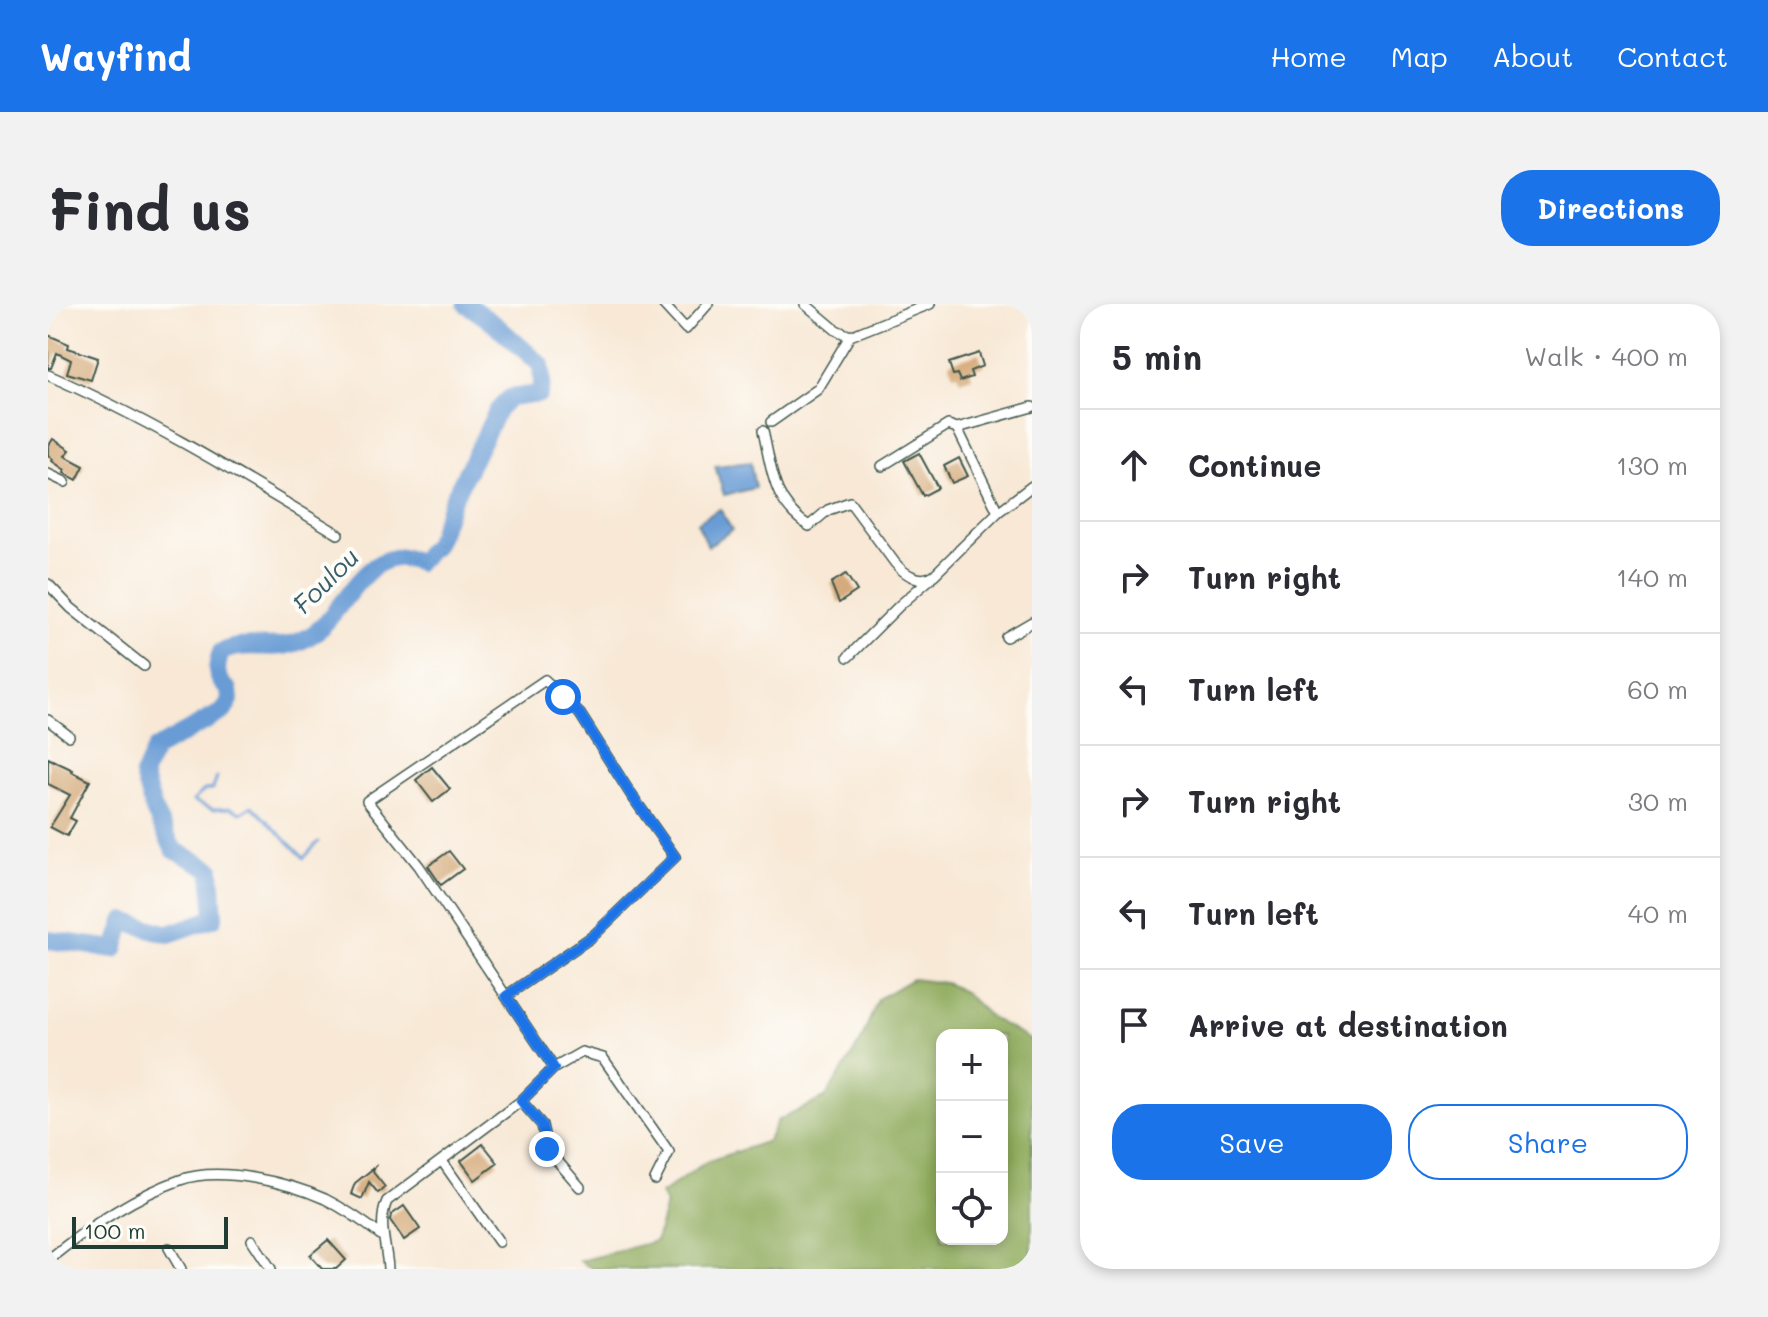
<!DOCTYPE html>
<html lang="en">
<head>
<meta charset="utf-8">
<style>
  body { margin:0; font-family:Mali,sans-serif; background:#f2f2f3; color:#2b2b33 }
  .controls { position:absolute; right:24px; bottom:24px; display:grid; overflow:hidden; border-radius:16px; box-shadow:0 4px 12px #0003 }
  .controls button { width:72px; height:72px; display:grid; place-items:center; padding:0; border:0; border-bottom:2px solid #e1e1e2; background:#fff; color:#2b2b33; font:40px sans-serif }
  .scale { position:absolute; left:24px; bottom:20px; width:156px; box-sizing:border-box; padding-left:8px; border:4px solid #1f3d34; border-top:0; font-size:22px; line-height:28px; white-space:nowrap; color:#1f3d34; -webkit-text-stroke:6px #fdfcf7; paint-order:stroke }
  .stop { position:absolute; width:24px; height:24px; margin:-18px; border:6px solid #1a73e8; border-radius:50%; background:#fff }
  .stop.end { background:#1a73e8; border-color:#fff; box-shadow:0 2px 8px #0008 }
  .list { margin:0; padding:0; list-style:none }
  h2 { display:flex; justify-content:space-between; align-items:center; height:104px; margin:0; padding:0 32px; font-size:34px }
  h2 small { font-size:26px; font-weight:400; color:#7c7c81 }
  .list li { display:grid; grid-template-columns:52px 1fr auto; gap:24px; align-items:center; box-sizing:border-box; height:112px; padding:0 32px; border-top:2px solid #e1e1e2 }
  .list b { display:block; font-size:30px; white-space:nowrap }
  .list em { font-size:26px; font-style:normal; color:#7c7c81 }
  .actions { display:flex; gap:16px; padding:24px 32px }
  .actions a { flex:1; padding:18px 0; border:2px solid #1a73e8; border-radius:32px; text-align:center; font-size:28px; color:#1a73e8 }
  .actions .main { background:#1a73e8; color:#fff }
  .icon { flex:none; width:44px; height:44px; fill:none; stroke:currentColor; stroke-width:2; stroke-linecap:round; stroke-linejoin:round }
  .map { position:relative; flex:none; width:984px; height:965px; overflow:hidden; border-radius:32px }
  header { display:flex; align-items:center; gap:48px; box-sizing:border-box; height:112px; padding:0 40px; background:#1a73e8; color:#fff }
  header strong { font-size:38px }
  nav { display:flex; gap:44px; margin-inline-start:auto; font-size:28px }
  .intro { display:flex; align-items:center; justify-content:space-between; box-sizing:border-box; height:192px; padding:0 48px }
  h1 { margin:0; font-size:56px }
  .button { padding:20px 36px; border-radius:32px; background:#1a73e8; color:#fff; font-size:28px; font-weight:700 }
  main { display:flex; gap:48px; padding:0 48px }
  aside { flex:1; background:#fff; border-radius:32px; box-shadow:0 4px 12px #0003 }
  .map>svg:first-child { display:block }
  .forest { fill:#8eaa5c; stroke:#567448; stroke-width:2; fill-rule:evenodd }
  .water { fill:#699cd5; stroke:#446c84; stroke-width:2 }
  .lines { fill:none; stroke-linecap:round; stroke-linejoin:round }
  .stream { stroke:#699cd5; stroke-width:3 }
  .river { stroke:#699cd5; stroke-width:18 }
  .building { fill:#d5ab7c }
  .minor-casing { stroke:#40574c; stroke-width:12 }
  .minor { stroke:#fff; stroke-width:9 }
  .route { stroke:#1a73e8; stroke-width:10 }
  .labels { text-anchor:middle; stroke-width:8; stroke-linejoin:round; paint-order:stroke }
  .water-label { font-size:26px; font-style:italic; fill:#395e6c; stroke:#fdfcf7 }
</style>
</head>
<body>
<header>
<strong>Wayfind</strong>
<nav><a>Home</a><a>Map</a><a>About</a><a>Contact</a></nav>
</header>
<div class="intro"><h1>Find us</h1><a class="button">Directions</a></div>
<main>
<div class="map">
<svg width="984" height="965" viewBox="0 0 984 965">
  <rect width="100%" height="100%" fill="#fdfcf7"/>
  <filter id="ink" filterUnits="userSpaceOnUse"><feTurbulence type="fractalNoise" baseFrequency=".0125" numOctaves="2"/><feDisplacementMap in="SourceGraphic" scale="16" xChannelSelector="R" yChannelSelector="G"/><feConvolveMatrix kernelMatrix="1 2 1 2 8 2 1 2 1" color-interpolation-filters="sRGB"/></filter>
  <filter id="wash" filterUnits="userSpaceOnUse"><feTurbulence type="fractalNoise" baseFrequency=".006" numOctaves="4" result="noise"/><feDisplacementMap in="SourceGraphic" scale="32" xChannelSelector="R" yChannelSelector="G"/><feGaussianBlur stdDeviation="1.8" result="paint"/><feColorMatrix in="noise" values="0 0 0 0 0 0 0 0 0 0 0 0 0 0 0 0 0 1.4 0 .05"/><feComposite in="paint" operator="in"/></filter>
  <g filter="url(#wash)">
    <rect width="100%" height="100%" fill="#f8e8d5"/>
    <!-- forest -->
    <path class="forest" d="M864,675L897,679L916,688L942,713L984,737V965H545L532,957L608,937L618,900L613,890L658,858L720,837L729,817L777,794L813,737L830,695ZM894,731H954V935H894Z"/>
    <!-- water -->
    <path class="water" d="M702,158L707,184L676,191L667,162Z
      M672,205L684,226L660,242L649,219Z"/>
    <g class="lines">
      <!-- stream -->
      <path class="stream" d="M169,473L165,485L156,486L145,497L165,505L183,504L193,509L204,502L256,554L270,538"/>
      <!-- river -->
      <path class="river" d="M0,636L67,645L76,617L121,630L166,614L163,565L126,546L106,507L95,471L107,445L176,407L182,396L181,386C167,374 167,366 173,348C204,334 228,353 262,332C297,310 319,235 370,258L388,240L404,197L449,107L461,94L491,90L494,78L493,61L448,21L418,0"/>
    </g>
    <g id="blocks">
      <!-- building -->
      <path class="building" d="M0,31L21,40L20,44L50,54L43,76L19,69L23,56L9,49L3,64H0Z
        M931,49L935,62L922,67L924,73L912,77L909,70L905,71L901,59Z
        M5,135L22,146L17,152L36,162L29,176L16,169L17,166L4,157L5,155L0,151V143Z
        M871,149L890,184L875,192L856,157Z
        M911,154L920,172L904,179L896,162Z
        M798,270L809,287L791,299L783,279Z
        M0,454L25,466L24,468L42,477L22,514L28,517L19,532L2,523L22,491L0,480Z
        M384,463L402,485L385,498L368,476Z
        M401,547L415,565L393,581L380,562Z
        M435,840L450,859L427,876L413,857Z
        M327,863L325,868L337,883L330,889L321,878L314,895L303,890L307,879Z
        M356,902L372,925L356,936L342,916L343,911Z
        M280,936L298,956L288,965H274L262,951Z"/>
    </g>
  </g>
  <g filter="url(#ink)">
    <use href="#blocks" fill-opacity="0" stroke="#40574c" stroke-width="2"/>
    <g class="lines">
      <defs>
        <path id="minor" d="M615,0L638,25L660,0
          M757,0L788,26L802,32
          M0,71C101,115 195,173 290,230
          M723,118L770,85L802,32L882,0
          M909,124L950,208
          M715,127C724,166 724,198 761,222L780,206L802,198L847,259C857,271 873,280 886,271L950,208L984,182
          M834,162L900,121L909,124L984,103
          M0,170L17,178
          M0,280L23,304L96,362
          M958,333L984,318
          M800,353L852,301L882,275
          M0,416L21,432
          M506,764L534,748L555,754L621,848L607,876
          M473,797L494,821L499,845L532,883
          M394,857L451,938
          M204,936L223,965
          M121,944L133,965
          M0,956C38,925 85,893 132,876C172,862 239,878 277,895C297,905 316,918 334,932
          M340,965C339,942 329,920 339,897L473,797L506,764L371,562L319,497L497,376L532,410L582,489L627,553L545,632L458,692"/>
      </defs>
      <!-- minor casing -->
      <use href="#minor" class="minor-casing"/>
      <!-- minor -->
      <use href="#minor" class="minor"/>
    </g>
  </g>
  <g class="lines" filter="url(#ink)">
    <!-- route -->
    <path class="route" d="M499,845L494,821L473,797L506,764L458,692L545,632L627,553L582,489L532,410L515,393"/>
  </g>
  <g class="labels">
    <!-- water labels -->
    <g class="water-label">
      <text transform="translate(278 277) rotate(-45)" y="9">Foulou</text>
    </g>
  </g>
</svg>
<div class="controls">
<button>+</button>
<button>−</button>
<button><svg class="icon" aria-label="locate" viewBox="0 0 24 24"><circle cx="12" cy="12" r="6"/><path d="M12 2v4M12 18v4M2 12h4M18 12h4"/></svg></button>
</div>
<div class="scale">100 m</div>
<div class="stop" style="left:515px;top:393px"></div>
<div class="stop end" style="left:499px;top:845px"></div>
</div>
<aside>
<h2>5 min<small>Walk · 400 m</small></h2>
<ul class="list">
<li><svg class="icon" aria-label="ahead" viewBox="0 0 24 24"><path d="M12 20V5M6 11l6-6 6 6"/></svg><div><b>Continue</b></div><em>130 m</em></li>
<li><svg class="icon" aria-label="right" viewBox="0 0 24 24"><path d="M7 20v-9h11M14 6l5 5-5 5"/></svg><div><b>Turn right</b></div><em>140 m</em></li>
<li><svg class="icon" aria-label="left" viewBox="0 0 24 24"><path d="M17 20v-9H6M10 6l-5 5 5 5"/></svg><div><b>Turn left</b></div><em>60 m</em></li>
<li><svg class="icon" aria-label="right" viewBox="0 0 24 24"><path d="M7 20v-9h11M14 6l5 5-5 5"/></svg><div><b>Turn right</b></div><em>30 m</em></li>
<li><svg class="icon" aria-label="left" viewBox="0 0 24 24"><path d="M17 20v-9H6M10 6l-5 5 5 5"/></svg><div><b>Turn left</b></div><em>40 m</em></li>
<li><svg class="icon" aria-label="arrive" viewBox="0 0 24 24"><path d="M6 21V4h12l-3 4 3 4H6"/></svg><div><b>Arrive at destination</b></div></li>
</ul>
<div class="actions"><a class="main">Save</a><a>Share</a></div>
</aside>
</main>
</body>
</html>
